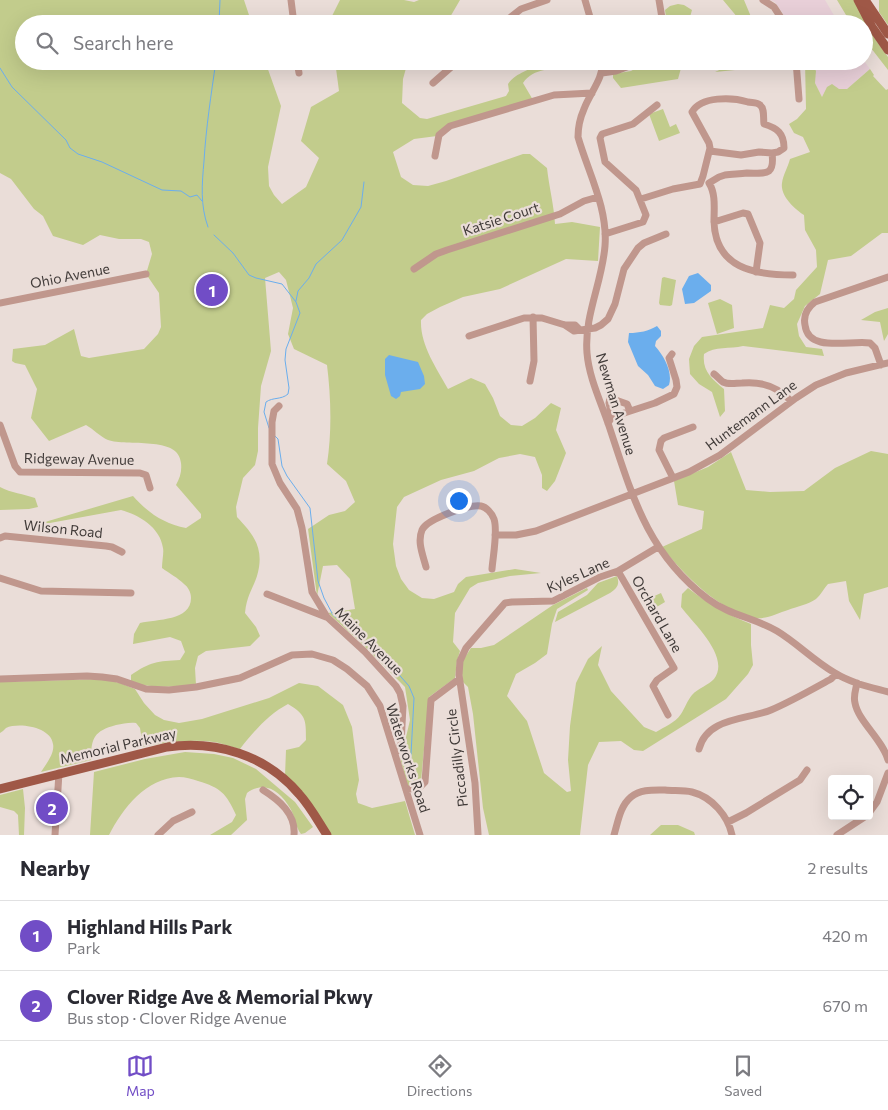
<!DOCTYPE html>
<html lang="en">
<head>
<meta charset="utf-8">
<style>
  body { margin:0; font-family:Commissioner,sans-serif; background:#f7f7f7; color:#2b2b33 }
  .controls { position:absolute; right:15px; bottom:15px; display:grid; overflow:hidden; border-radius:5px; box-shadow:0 5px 20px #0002 }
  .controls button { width:45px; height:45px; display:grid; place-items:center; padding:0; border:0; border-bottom:1px solid #e1e1e2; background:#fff; color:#2b2b33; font:25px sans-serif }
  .you { position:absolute; left:458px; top:500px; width:18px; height:18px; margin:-12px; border:4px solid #fff; border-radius:50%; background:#1a73e8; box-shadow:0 0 0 8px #1a73e833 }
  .badge { display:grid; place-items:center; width:32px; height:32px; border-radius:50%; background:#714dc6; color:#fff; font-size:16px; font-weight:700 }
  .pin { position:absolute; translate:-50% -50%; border:2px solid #fff; box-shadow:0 1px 5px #0006 }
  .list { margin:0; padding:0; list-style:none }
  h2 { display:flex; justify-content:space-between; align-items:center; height:65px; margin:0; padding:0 20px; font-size:21px }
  h2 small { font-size:16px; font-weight:400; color:#7c7c81 }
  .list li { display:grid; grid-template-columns:32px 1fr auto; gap:15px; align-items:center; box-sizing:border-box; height:70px; padding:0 20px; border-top:1px solid #e1e1e2 }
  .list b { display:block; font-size:19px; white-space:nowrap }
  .list p { margin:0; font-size:16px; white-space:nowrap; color:#7c7c81 }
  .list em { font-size:16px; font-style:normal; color:#7c7c81 }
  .icon { flex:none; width:28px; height:28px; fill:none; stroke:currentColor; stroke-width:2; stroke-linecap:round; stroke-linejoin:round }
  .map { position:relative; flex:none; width:888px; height:835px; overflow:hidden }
  .search { position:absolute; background:#fff; box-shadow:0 5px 20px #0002; left:15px; right:15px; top:15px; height:55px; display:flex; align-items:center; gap:12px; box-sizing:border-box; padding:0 18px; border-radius:28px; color:#7c7c81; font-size:19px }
  .sheet { height:205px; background:#fff }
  nav { display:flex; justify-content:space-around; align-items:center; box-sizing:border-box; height:70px; border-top:1px solid #e1e1e2; background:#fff; font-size:14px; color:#7c7c81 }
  nav a { display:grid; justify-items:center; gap:2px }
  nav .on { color:#714dc6 }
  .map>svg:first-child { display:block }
  .commercial { fill:#e8cfd8 }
  .green { fill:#c2cc8c }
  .water { fill:#6baeed }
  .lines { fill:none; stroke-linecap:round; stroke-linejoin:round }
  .stream { stroke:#6baeed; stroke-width:1 }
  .minor { stroke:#c0978d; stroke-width:7 }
  .major { stroke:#9f5847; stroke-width:9 }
  .labels { text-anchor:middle; stroke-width:4.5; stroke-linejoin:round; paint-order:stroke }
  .street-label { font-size:14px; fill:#413b39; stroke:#eaddd8 }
</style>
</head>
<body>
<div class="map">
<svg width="888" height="835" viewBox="0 0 888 835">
  <rect width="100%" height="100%" fill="#eaddd8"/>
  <!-- commercial -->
  <path class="commercial" d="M770,0H825L839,24H790L775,2Z
    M811,61H864L870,69L847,89H839L822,97L815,83L816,71Z"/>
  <!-- green -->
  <path class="green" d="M0,0H244L252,24H24V61H265L281,106L268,167L269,186L274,195L282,204L306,187L319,158L301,141L311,107L339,91L335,61H408L403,79L402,103L420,118L427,119L506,96L509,91L508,84C517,71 531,72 538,61H572L570,68C554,68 533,68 523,83L533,100L474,117L437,136L414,139L393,152L401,177L413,185L428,186L446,181L523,154H530L547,168C549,187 554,205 555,224L572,222L600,227L598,261L566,259L500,289L463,297L440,307L427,314L421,320C420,345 436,367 448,389L471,378L485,384L493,398L500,416L511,425L522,426L535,418L551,403L561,408L556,430L566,453L555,481L547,491L542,488V475L535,457L520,454L499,458L474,471L441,480L404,497L397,507L393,544L396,566L401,579L409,590L422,598L434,599L454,592L458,584L466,577L515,569L541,573L510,576L478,583L470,588L455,613L453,642L460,651L457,661L455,678L429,697L421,781L420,784L409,787L406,782L400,757L403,750L410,720L405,687L359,641L328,613L355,609L350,579L337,565L323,566L317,596L308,529L329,515L345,511L355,502L346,481L327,464C332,432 331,397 327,365L294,349L288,334L293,308L286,280L279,272L265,278L271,351L261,386L258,428V451L255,465L243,478L236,507L237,517C254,535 265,549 257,576C252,591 247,595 245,613L256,627L260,636L250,646L206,651L198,656L195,668L196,685C173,687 153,688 131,683V675C150,662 158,661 180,660L185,652L181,641L170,637L133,644L134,634L140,623C157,619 191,621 191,598C191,592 188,587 184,584C178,578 169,573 162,568C162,561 164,553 163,548C160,527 139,515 121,510L28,527L133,496C147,512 164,524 186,528L201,518V514L176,485C180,478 182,471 181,463C179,435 126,447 108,440C101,437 93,429 86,425L49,441L31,418L37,389L25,365L15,363L12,361L13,349L45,345L74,329L81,356L89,358L144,349L158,334L161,327L159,293L146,274L152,254L149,242L141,239H119L100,235L83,245L53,236L43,216L34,209L11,179L0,173Z
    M340,0H404L414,2L419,0H460L446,24H331V18Z
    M723,0H744L754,24H743Z
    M837,0H854L875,39L888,57V70L864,39V24H854L853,17L849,20Z
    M879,0H888V25L879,12Z
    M678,4L684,5L692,10L688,24H667L665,10L670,6Z
    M648,61H683L678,79L621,88L613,78V74L631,71Z
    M739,61H759L735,70L715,72Z
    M805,61H811L816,71L815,83L822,97L827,87L832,84L839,89H847L870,69L874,75L873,76L886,90L888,89V233H882L851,256L828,260L820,294L805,306L797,324L799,336L806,347L822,349L824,356L743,346C730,349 715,346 704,354C702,371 712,379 724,389L725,411L720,417L712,392L699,384L690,374L689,359L694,346L702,337L763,328L770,305L784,308L794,299L796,290L817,267L816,250L805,230L804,215C795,209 780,196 782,183C783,175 788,167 790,159L810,152L803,137L794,133L789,124L797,119L806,109Z
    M663,109L670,127L676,124L680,133L659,141L649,114Z
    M664,277L676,280L672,305L670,306L660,305L659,303L662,278Z
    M720,299L732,305L734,328L717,334L708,303Z
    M888,308V334L884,341L880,322L861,320L875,312Z
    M871,451L888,454V587L864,594L860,620L849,601L846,581L828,584C824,588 821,595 816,599C809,604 796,607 788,610C778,613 765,620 754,618C719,611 683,574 662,547L702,529L704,511L678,505L674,481L708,467L731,452L746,490L770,492L804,491L835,468Z
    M0,487C11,493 24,494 35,498L38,507L29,509L0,510Z
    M617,576C620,585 617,588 610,593L555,622L558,612L587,595L598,583Z
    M587,588L588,590L557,609L552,624L547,654L535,663L516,674L507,696L527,721L544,773L567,792L571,791L568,760L570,726L576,683L588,659L602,646L598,665L611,691L644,727L656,732C664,727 675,723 681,714C685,708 687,701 692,695C698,688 709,685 714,679C731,657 693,623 681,607L682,594L688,588C708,604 728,615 751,624V645L753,665L748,674L726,699L643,751L634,750L621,741L599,742L588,765L580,835H489L483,808L473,714L468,687L463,682L462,674V662L471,648H481L494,645L553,605Z
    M661,593L665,602L655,608L650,598Z
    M102,679L120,683L135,689L144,703L155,715L164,720L179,723L202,719L269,698L299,683L318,686L343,705L352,727L359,780L356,794L358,803L372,808L405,801L415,835H330L285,776L286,750L299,747L306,740C306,719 306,715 288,704C269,714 253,732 240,749C231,747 222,743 214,742C190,739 166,742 143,747L140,728L136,723C129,722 123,724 116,725C94,731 91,738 91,760L41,772C46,764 55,753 53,744C51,727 19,722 6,728C4,730 2,732 0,733V682Z
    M185,752L214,754L233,758L256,769L295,802L313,827L305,833L301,834C295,826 295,816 290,808C280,791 265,780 247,793L245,799L247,820L231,835H210L232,822L236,815C226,793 221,788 198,781C192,779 185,777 179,777C146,778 123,808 109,835H90L94,772L145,759Z
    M23,789L25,808L24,835H19L18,815L14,811L0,807V795Z
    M661,825H678L694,832L695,835H650Z"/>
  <!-- water -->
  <path class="water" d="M698,273L711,285V291L694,303L685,304L682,289L689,276Z
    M657,326L661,331V336L656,341L655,346C664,356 673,372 669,385L663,389L655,386L648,375L638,366L628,342L629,333C640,333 648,331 657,326Z
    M389,355L418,362L424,376L425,384L420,389L401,392L400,396L396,399L391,396L385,375V359Z"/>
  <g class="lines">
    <!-- stream -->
    <path class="stream" d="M219,24L220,0
      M0,68L12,87L66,140L70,148L78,154L102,162L162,190L181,191L190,197L197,195L202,201
      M208,227C200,205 202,184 204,161C206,128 211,95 216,61
      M214,235L233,253L249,275L256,278L282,284L296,302L300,313L286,349L285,360L289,388L288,394C281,400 273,397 266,402L264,412L269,428
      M296,301L298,291L309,278L316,264L342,240L357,214L361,207L364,182
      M274,435L278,439L282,466L287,476L310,508L318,581L324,598L333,615L347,625L394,669L409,686L414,698L410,773L414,784
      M416,790L418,801"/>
    <!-- minor -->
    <path class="minor" d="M291,0L294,24
      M585,0L592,24
      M659,0L663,24
      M763,0L774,7L785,24
      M502,24L521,9L547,0
      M297,61L299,73
      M603,61C603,79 590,93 584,109C580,118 578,127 578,137C588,172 608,208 605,246C602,283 584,316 587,353C589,378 601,402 609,426C632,495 647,553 708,599C729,615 755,618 777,631C797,643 814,661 835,673C851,683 870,687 888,692
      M796,61L799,99
      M602,73L616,71L643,61
      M433,83L458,61
      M435,156L439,135L450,126L554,95L592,93
      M709,183C716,194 714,209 714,221C715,268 754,275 793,275
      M709,183L719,177L725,175C732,174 739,174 747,173C765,173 775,177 772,153L759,152L741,155L710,151
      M641,199L673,189L700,184L703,176L710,148L709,143L692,112C701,96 732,97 748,102C752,103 757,102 760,105C765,109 763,118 764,124C777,128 784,133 784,148L778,152L772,153
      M714,222L743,213L748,214L760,243L756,272
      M605,234L643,222L646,215L636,190L605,162L600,138L602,134L633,124L657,105
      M414,269L436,254L447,250L560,214L584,201L598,197
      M0,303L146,274
      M565,325L574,331L595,328L601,325L608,319L615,304L624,269L638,248L644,243L666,234
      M469,336L524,318H542L565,325H575L579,329
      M881,365L875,348L870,343C850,340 808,353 805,325C803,315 807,308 815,302L888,277
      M714,374C717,376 720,380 723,382C729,385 736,383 742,383C762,381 778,387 791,401
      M530,381L534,361L533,317
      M279,406L274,411L272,422V464L280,483L297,509L302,528L312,592L327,617L365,652L396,686L400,693L403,706L401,744L395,754
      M612,417L609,403L610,398L627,404L630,411
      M608,423L612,417L655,403L674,394L677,387L676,380L669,358L672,354
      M0,425L15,466L20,472L140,473L146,475L150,488
      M673,478L659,450L661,441L664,438L693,427
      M495,535H516L536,531L689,472L720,455L796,398L816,385L846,373L888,363
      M0,538L5,536L106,546L112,547L122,552
      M426,567C423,555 417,542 422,530C427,519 469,504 481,506C486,507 492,513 494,519C498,531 493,556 492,569
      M618,571L674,668L657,680L653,686L668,715
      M0,578L41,591L131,593
      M267,594L326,617
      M0,679L87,676L102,677L117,679L146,689L169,690L196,687L240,678L292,655L312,654L333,660L347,669L367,686L380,706L420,835
      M857,683C856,689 853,696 855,703C858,721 883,740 888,760
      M699,749C707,717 747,720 771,710C792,701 811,690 831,679L836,674
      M263,790C279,800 296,814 294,835
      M406,790L421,786L425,782L431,700L459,679
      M869,813L877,802L888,773
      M728,822L746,813L800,780L807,770
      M478,834L475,783L459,675L460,661L466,648L505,603L512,602L553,601L600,577L618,571L658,547
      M55,835L59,773
      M158,835L173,821L192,812
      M614,835C618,822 620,806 631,797C641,789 653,790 665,790C673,791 683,790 692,792C712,797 728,816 732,835
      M837,835L866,816"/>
    <!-- major -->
    <path class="major" d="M858,0L872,27L888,50
      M865,0L888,34
      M0,789L167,747C216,740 266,755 299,794C310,806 318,821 327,835"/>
  </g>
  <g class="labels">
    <!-- street labels -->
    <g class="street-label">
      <text transform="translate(501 219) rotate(-18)" y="5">Katsie Court</text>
      <text transform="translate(70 276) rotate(-11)" y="5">Ohio Avenue</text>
      <text transform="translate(616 404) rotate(73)" y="5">Newman Avenue</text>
      <text transform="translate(751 415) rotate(-36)" y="5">Huntemann Lane</text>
      <text transform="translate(79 459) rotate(1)" y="5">Ridgeway Avenue</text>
      <text transform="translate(63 529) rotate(6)" y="5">Wilson Road</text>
      <text transform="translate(578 575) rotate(-24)" y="5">Kyles Lane</text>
      <text transform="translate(657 614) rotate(60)" y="5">Orchard Lane</text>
      <text transform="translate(369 641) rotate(45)" y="5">Maine Avenue</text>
      <text transform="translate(118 746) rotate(-13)" y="5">Memorial Parkway</text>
      <text transform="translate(408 758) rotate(72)" y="5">Waterworks Road</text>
      <text transform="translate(457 758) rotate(-97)" y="5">Piccadilly Circle</text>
    </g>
  </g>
</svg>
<div class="controls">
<button><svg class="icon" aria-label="locate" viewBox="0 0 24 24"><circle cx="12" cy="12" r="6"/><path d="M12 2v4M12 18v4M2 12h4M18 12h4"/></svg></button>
</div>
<div class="you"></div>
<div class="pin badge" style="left:212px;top:290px">1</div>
<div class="pin badge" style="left:52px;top:808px">2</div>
<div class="search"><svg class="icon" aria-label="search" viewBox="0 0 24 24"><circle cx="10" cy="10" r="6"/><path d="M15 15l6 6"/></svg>Search here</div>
</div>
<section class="sheet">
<h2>Nearby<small>2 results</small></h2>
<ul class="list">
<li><span class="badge">1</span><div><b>Highland Hills Park</b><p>Park</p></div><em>420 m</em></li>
<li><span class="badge">2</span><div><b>Clover Ridge Ave &amp; Memorial Pkwy</b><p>Bus stop · Clover Ridge Avenue</p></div><em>670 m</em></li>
</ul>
</section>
<nav>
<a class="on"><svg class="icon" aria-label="map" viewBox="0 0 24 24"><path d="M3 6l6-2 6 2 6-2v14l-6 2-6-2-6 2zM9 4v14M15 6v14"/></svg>Map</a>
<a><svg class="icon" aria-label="directions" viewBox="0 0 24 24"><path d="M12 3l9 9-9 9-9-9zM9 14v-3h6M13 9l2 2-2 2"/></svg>Directions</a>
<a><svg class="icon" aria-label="saved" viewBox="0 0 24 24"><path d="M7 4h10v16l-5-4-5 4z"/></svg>Saved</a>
</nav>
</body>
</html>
